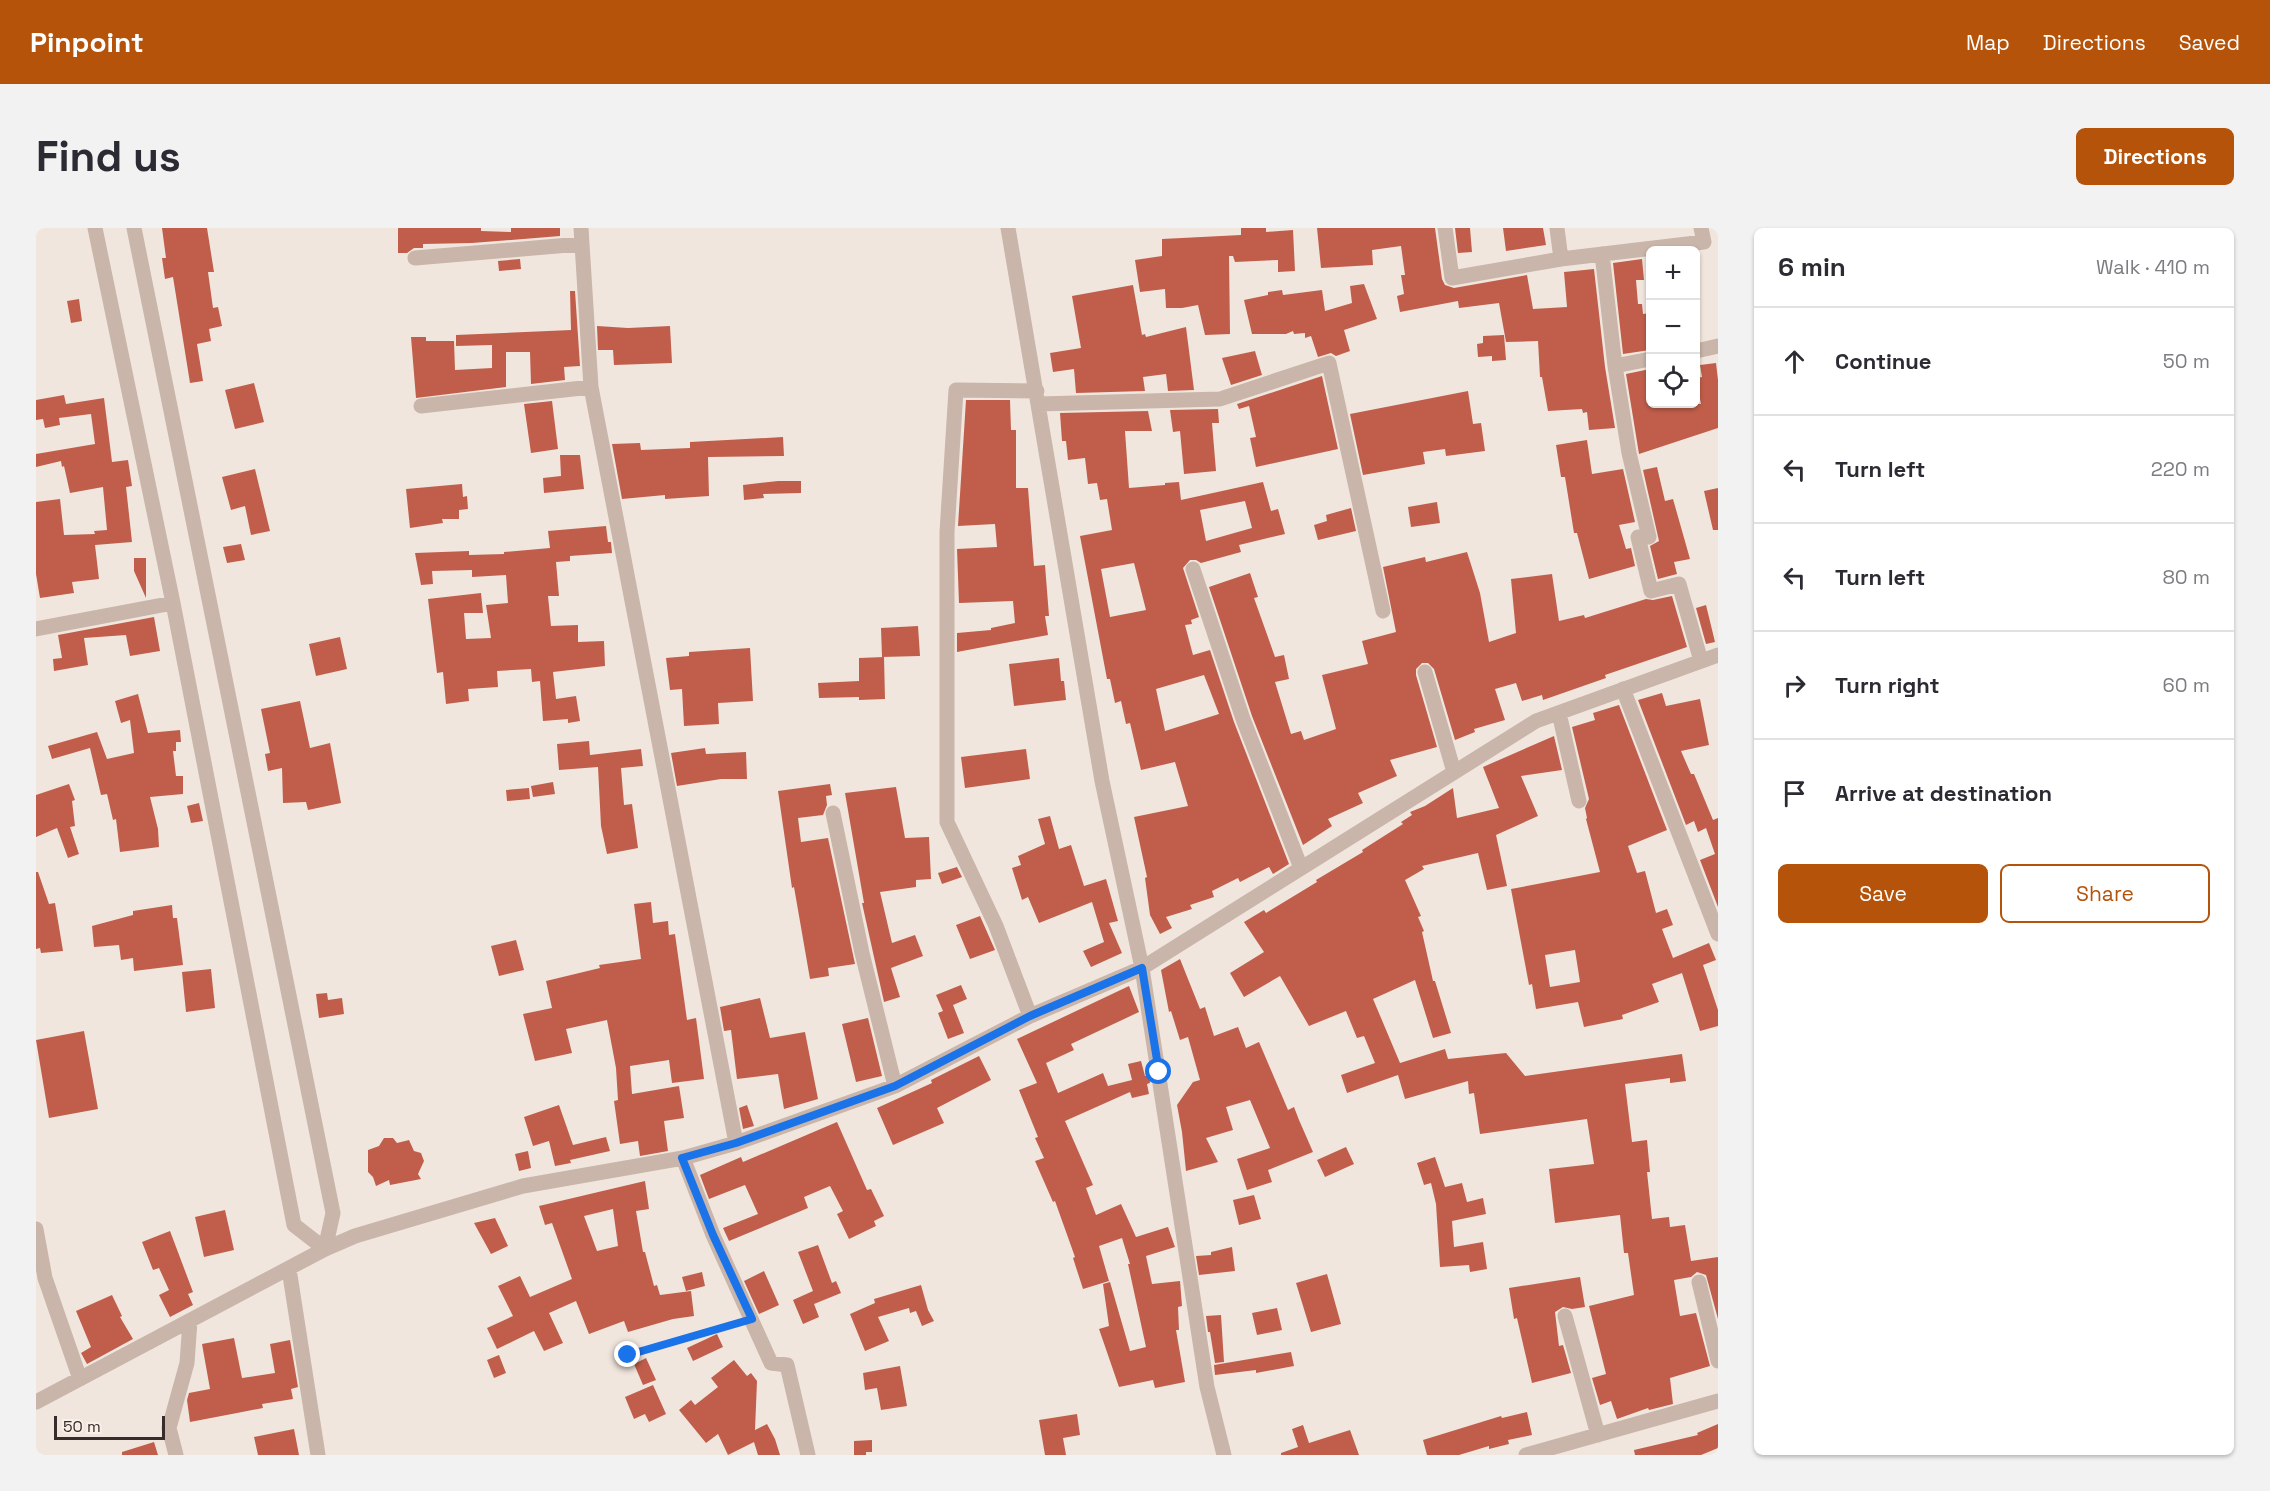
<!DOCTYPE html>
<html lang="en">
<head>
<meta charset="utf-8">
<style>
  body { margin:0; font-family:"Space Grotesk",sans-serif; background:#f2f2f3; color:#2b2b33 }
  .controls { position:absolute; right:18px; top:18px; display:grid; overflow:hidden; border-radius:9px; box-shadow:0 2px 4px #0004 }
  .controls button { width:54px; height:54px; display:grid; place-items:center; padding:0; border:0; border-bottom:2px solid #e1e1e2; background:#fff; color:#2b2b33; font:30px sans-serif }
  .scale { position:absolute; left:18px; bottom:15px; width:111px; box-sizing:border-box; padding-left:6px; border:3px solid #362c29; border-top:0; font-size:16px; line-height:21px; white-space:nowrap; color:#362c29; -webkit-text-stroke:4px #f9f0e9; paint-order:stroke }
  .stop { position:absolute; width:18px; height:18px; margin:-14px; border:4px solid #1a73e8; border-radius:50%; background:#fff }
  .stop.end { background:#1a73e8; border-color:#fff; box-shadow:0 2px 6px #0008 }
  .list { margin:0; padding:0; list-style:none }
  h2 { display:flex; justify-content:space-between; align-items:center; height:78px; margin:0; padding:0 24px; font-size:26px }
  h2 small { font-size:20px; font-weight:400; color:#7c7c81 }
  .list li { display:grid; grid-template-columns:39px 1fr auto; gap:18px; align-items:center; box-sizing:border-box; height:108px; padding:0 24px; border-top:2px solid #e1e1e2 }
  .list b { display:block; font-size:22px; white-space:nowrap }
  .list em { font-size:20px; font-style:normal; color:#7c7c81 }
  .actions { display:flex; gap:12px; padding:18px 24px }
  .actions a { flex:1; padding:14px 0; border:2px solid #b45309; border-radius:9px; text-align:center; font-size:21px; color:#b45309 }
  .actions .main { background:#b45309; color:#fff }
  .icon { flex:none; width:33px; height:33px; fill:none; stroke:currentColor; stroke-width:2; stroke-linecap:round; stroke-linejoin:round }
  .map { position:relative; flex:none; width:1682px; height:1227px; overflow:hidden; border-radius:9px }
  header { display:flex; align-items:center; gap:36px; box-sizing:border-box; height:84px; padding:0 30px; background:#b45309; color:#fff }
  header strong { font-size:28px }
  nav { display:flex; gap:33px; margin-inline-start:auto; font-size:21px }
  .intro { display:flex; align-items:center; justify-content:space-between; box-sizing:border-box; height:144px; padding:0 36px }
  h1 { margin:0; font-size:42px }
  .button { padding:15px 27px; border-radius:9px; background:#b45309; color:#fff; font-size:21px; font-weight:700 }
  main { display:flex; gap:36px; padding:0 36px }
  aside { flex:1; background:#fff; border-radius:9px; box-shadow:0 2px 4px #0004 }
  .map>svg:first-child { display:block }
  .building { fill:#c05e4b; fill-rule:evenodd }
  .lines { fill:none; stroke-linecap:round; stroke-linejoin:round }
  .path { stroke:#b49f93; stroke-width:3; stroke-dasharray:3 3; stroke-linecap:butt }
  .minor { stroke:#c9b5a9; stroke-width:15 }
  .route { stroke:#1a73e8; stroke-width:8 }
</style>
</head>
<body>
<header>
<strong>Pinpoint</strong>
<nav><a>Map</a><a>Directions</a><a>Saved</a></nav>
</header>
<div class="intro"><h1>Find us</h1><a class="button">Directions</a></div>
<main>
<div class="map">
<svg width="1682" height="1227" viewBox="0 0 1682 1227">
  <rect width="100%" height="100%" fill="#f1e6dd"/>
  <!-- building -->
  <path class="building" d="M126,0H171L178,44H172L177,80L182,79L186,98L173,101L175,113L161,116L167,153L154,155L137,49L129,51L126,30H130Z
    M362,0H445V3L475,4V0H524V8L436,15L387,16V20H378L371,25H362Z
    M1205,0H1230V4L1257,2L1259,43L1242,44V32L1199,34L1197,28H1193L1194,106L1169,107L1162,77L1146,80H1130L1129,61L1104,64L1099,32L1126,28V11L1205,7Z
    M1281,0H1399L1406,51L1409,57L1418,60L1491,47L1497,81L1531,79L1528,44L1558,41L1569,139L1579,200L1553,202L1551,184L1547,185L1546,181L1512,183L1506,149H1504L1502,113L1470,114L1463,75L1423,80L1422,73L1364,84L1361,68L1368,66L1365,47H1369L1365,18L1336,22L1337,37L1285,40Z
    M1419,0H1434L1436,24L1422,25Z
    M1467,0H1507L1510,17L1470,23Z
    M484,31L485,41L463,43L462,33Z
    M1606,31L1608,52H1600L1602,76H1606L1607,86L1614,85V122L1587,126L1577,35Z
    M1328,56L1341,91L1308,102L1314,123L1300,128L1295,125L1282,129L1275,108L1269,110V105L1258,106L1257,103L1250,106H1216L1208,72L1232,67V64L1246,62L1247,67L1286,62L1289,83L1316,75L1314,58Z
    M1097,57L1106,107L1109,106L1110,109L1150,99L1158,162L1132,163L1130,146L1107,149L1109,163L1040,165L1038,141L1017,144L1014,125L1045,120L1036,68Z
    M534,63H539L544,138L528,139L529,152L495,156L494,124H470V159L380,170L375,109H390V113H418L419,142L456,140V117L420,118V107L535,102Z
    M43,71L46,93L35,95L31,73Z
    M561,98L592,100L634,98L636,135L578,137L577,122H562Z
    M1468,107L1470,132L1456,133V128L1442,129L1441,116L1447,115V108Z
    M1219,123L1226,147L1195,157L1186,130Z
    M1680,135L1682,152V200L1603,226L1590,146L1614,141V176H1624V179L1640,176H1665L1660,150L1666,149L1664,137Z
    M1286,148L1302,221L1220,239L1214,210L1220,209L1213,178L1203,181L1201,176Z
    M218,155L228,194L199,201L189,162Z
    M1432,163L1437,196L1445,195L1449,223L1410,228L1409,221L1387,224L1389,236L1327,247L1314,186Z
    M28,167L30,176L68,170L76,234L92,232L96,258L90,259L96,314L59,317L63,351L36,354L38,365L4,370L0,346V274L24,271L28,307L59,306L58,303L71,302L67,259L34,265L28,238L26,239L25,233L0,239V226L59,216L55,186L23,190L24,197L9,200L7,191L0,192V172Z
    M930,172H974L975,202H980V260H992L998,338L1009,337L1013,388H1009L1012,407L921,424V405L955,402V400L979,395L977,373L923,375L921,321L961,319L959,296L922,298Z
    M516,173L522,221L495,225L488,176Z
    M1182,181L1183,195H1176L1180,243L1148,246L1144,203L1137,204L1134,182Z
    M1112,183L1116,203H1089L1093,260L1129,257V255L1143,254L1145,272L1227,254L1235,283L1242,281L1249,306L1203,317L1205,324L1165,335L1160,332H1154L1147,340L1163,389L1155,392L1156,396L1149,397L1157,427L1174,422L1198,494L1253,636L1237,646L1233,639L1204,654L1202,650L1176,663L1178,669L1154,677L1156,681L1130,689L1136,700L1124,706L1114,687L1109,650L1111,649L1098,589L1152,578L1139,534L1105,542L1094,495L1090,496L1085,473L1079,475L1074,451H1071L1044,308L1076,302L1071,271L1064,272L1061,255L1052,256L1049,230L1032,232L1030,213H1026L1024,185ZM1209,273L1216,300L1170,313L1164,282ZM1098,335L1110,382L1074,389L1065,341ZM1168,447L1183,486L1129,503L1120,461Z
    M747,209L748,228L672,229L673,268L629,271V267L586,271L576,216L604,215L605,222L654,220V214Z
    M1551,212L1556,246L1587,241L1599,294L1583,297L1590,321L1595,320L1599,338L1553,351L1541,305H1538L1529,249H1525L1520,217Z
    M524,227H544L548,261L508,265L507,250L525,248Z
    M1621,239L1629,273L1637,271L1654,331L1638,334L1641,346L1622,351L1614,318L1623,313L1607,242Z
    M219,241L234,303L215,307L209,278L195,282L186,249Z
    M742,253H765V265L727,266L728,270L708,272L707,257Z
    M426,256L427,269L431,268L432,281L423,282V291H406L407,295L374,300L370,261Z
    M1682,260V302H1677L1668,263Z
    M1401,274L1404,295L1375,299L1372,279Z
    M1315,280L1320,303L1282,312L1278,297L1291,293L1290,287Z
    M570,298L572,314H575L576,325L534,328V333L520,334L523,368H512L515,398L542,397V414L568,413L569,438L517,444L520,471L540,468L544,493L532,495V491L507,493L504,453L496,454L495,441L461,443L462,459L432,461L433,473L410,476L407,444L401,445L392,371L445,365L447,385H428L430,411L455,410L450,377L472,375L470,347L436,349V342L396,343L397,356L385,357L379,325L433,323V327L468,326V324L514,320L512,303Z
    M205,316L209,332L191,335L187,319Z
    M1431,324L1444,365L1453,414L1480,405L1475,351L1516,346L1523,393L1548,387L1549,390L1610,371L1617,372L1636,368L1651,419L1569,447L1570,450L1507,472L1506,467L1486,473L1480,455L1459,461L1469,492L1438,501L1439,504L1419,512L1398,441L1392,435H1386L1380,441V447L1401,519L1354,532L1361,548L1322,565L1327,575L1292,591L1296,598L1267,617L1216,488L1173,359L1214,345L1222,369L1218,370L1239,429L1248,427L1253,451L1239,454L1255,506L1265,503L1268,512L1300,501L1286,447L1332,436L1326,413L1360,404L1347,339L1389,329L1390,334Z
    M98,330H110V370L98,343Z
    M1670,377L1679,414L1670,416L1660,380Z
    M118,389L124,423L94,428L90,407L48,410L52,437L18,443L17,431L26,430L22,407Z
    M882,398L884,428L846,429L845,400Z
    M304,409L311,441L280,448L273,416Z
    M714,420L717,473L682,475L683,496L648,498L646,461L634,462L630,430L653,428V424Z
    M848,429L849,471L823,472V469L783,470L782,455L823,453V430Z
    M1023,430L1025,453H1028L1030,472L978,478L973,436Z
    M1626,465L1630,478L1664,471L1673,517L1645,523L1655,546H1658L1677,592L1682,590V679L1664,632L1679,626L1670,600L1662,604L1658,593L1650,597L1602,472Z
    M102,466L112,505L144,502L145,514H140V523H137L140,548H147V566L114,569L122,601L123,619L84,624L80,591L77,592L71,566L65,567L54,520L16,531L12,518L61,504L71,531L98,525L94,492L85,495L79,473Z
    M264,473L274,520L294,515L305,575L272,582L270,574L247,575L246,540L232,543L229,526L234,525L225,481Z
    M1583,477L1631,602L1592,618L1601,645L1609,643L1620,685L1631,681L1637,697L1626,701L1637,730L1673,715L1680,732L1667,737L1682,782V798L1664,803L1646,745L1616,756L1623,774L1586,787L1587,791L1548,799L1542,774L1500,781L1496,756L1493,757L1475,661L1564,644L1550,591L1551,590L1549,580L1553,571L1536,499L1559,492L1557,485ZM1539,722L1544,754L1514,759L1509,727Z
    M1518,508L1526,542L1485,548L1502,588L1460,607L1471,658L1451,662L1442,625L1386,638L1388,641L1369,652L1385,688L1382,689L1388,703L1386,704L1397,753H1399L1415,805L1397,810L1379,752L1337,771L1364,835L1409,821L1412,831L1470,825L1489,848L1646,826L1650,853L1634,855V850L1589,856L1596,914L1611,912L1614,944H1611L1616,991L1633,989L1634,999L1649,997L1655,1033L1682,1029V1091L1670,1047L1661,1044L1655,1049L1638,1052L1644,1088L1660,1085L1674,1138L1634,1150L1637,1176L1613,1182L1612,1180L1581,1191L1575,1173L1564,1177L1556,1150L1570,1146L1553,1078L1598,1067L1592,1025H1588L1584,987L1519,995L1513,941L1558,936L1551,891L1444,906L1438,865L1433,866L1432,853L1369,871L1362,847L1311,865L1305,847L1339,835L1328,808L1321,810L1310,783L1273,798L1244,748L1208,769L1194,745L1228,724L1208,694L1228,682L1230,685L1281,654L1280,652L1327,624L1326,622L1367,596L1365,594L1376,587L1374,584L1389,578L1417,560L1421,590L1463,580L1447,539Z
    M553,513L554,527L605,521L607,538L585,540L588,577L596,576L602,620L571,626L565,598L562,539L523,542L521,516Z
    M669,520L670,526L710,524L711,551H685L641,558L635,525Z
    M990,521L994,551L929,560L925,529Z
    M517,554L519,566L497,569L495,558Z
    M33,556L39,572L36,573L39,598L34,599L43,626L32,630L21,600L0,609V567Z
    M794,556L796,567L790,568L791,577L787,587L762,590L765,614L792,610L819,736L792,740L793,748L774,751L758,659L756,660L742,563Z
    M860,559L869,610L893,609L895,651L880,652V659L844,664L856,715L879,707L887,728L855,740L864,769L848,774L826,675H828L809,565Z
    M493,560L494,571L471,573L470,562Z
    M163,575L167,593L155,595L151,578Z
    M1014,588L1023,621L1035,617L1048,658L1070,651L1082,693L1073,695L1086,725L1055,739L1047,723L1068,714L1056,674L1003,695L992,669L986,672L976,640L985,637L982,628L1009,616L1002,591Z
    M921,639L926,649L906,656L902,645Z
    M0,644H2L13,676L19,675L27,723L5,725L4,720L0,721Z
    M615,674L617,695L632,693L633,707L639,706L651,792L660,790L668,851L636,855L633,832L594,838L596,866L643,858L648,890L628,893L632,923L604,928L602,913L584,916L578,873L582,872L580,840L571,792L530,801L536,825L499,833L487,786L516,780L510,753L564,740L563,737L605,731L598,676Z
    M136,677L137,690H141L147,737L98,743L97,730L85,732L83,717L58,719L56,698L97,687V683Z
    M944,688L959,722L934,731L920,697Z
    M480,712L488,742L463,748L455,718Z
    M1144,731L1164,781L1169,779L1178,808L1202,799L1210,820L1223,814L1252,882L1258,879L1263,892L1277,924L1232,942L1236,954L1211,962L1201,931L1234,920L1214,872L1190,879L1197,902L1170,910L1182,934L1150,943L1146,904L1141,877L1157,854L1164,852L1152,809L1144,812L1135,783L1133,784L1125,742Z
    M175,741L179,780L150,784L146,744Z
    M925,757L931,771L917,777L928,805L912,811L902,785L907,783L900,767Z
    M1093,758L1103,784L1035,816L1038,822L1010,835L1022,865L1067,845L1072,858L1096,852L1092,836L1105,833L1109,848L1113,847L1114,855L1111,856L1113,866L1096,870L1094,864L1029,893L1057,957L1050,960L1060,987L1085,976L1100,1009L1132,999L1139,1019L1110,1028L1116,1056L1144,1053L1146,1078L1142,1079L1143,1102H1140L1149,1154L1119,1160L1117,1152L1083,1159L1063,1101L1073,1098L1067,1056L1074,1054L1094,1123L1110,1119L1092,1036H1094L1086,1010L1063,1018L1073,1053L1047,1061L1037,1030L1039,1029L1019,973L1017,974L999,933L1008,930L999,910L1002,909L983,862L1001,855L981,811Z
    M291,765L292,772L306,770L308,786L283,790L280,766Z
    M724,770L734,810L769,804L782,871L748,881L742,846L701,851L695,802L688,803L684,779Z
    M832,790L846,848L820,854L806,796Z
    M48,803L62,881L13,890L0,812Z
    M943,828L955,852L901,880L908,895L857,917L841,880L896,855L895,852Z
    M523,877L537,917L570,909L574,923L534,932L535,935L519,938L513,913L497,918L488,889Z
    M711,877L718,898L707,901L703,880Z
    M801,894L831,962L835,961L848,988L838,993L840,998L813,1011L801,986L807,983L794,958L768,969L772,980L693,1013L687,1000L722,986L709,957L673,971L664,947L705,929L707,934Z
    M348,910H357L361,915L373,912L378,923L385,925L388,933L382,946L385,951L354,957L353,952L340,958L337,949L332,944V922L343,918Z
    M1310,919L1318,936L1289,949L1281,932Z
    M492,923L495,940L483,943L479,926Z
    M1399,929L1409,959L1426,955L1431,974L1447,970L1450,986L1416,993L1418,1019L1447,1014L1451,1041L1434,1044L1433,1037L1404,1039L1400,976L1395,955L1388,957L1381,935Z
    M609,953L613,981L600,983L607,1024H609L618,1058L621,1057L624,1067L655,1063L658,1088L637,1091L592,1104L588,1093L553,1106L540,1073L513,1085L527,1115L508,1123L498,1103L461,1121L451,1100L477,1088L462,1058L484,1048L494,1069L536,1051L516,995L509,997L503,978ZM577,981L582,1018L561,1023L548,988Z
    M1218,967L1225,991L1203,997L1197,972Z
    M189,982L198,1022L168,1029L159,989Z
    M459,990L472,1018L455,1026L438,995Z
    M134,1003L157,1064L152,1066L157,1077L134,1089L123,1067L133,1062L123,1040L117,1042L106,1014Z
    M782,1017L796,1055L800,1053L805,1065L778,1076L783,1089L767,1096L757,1072L777,1063L762,1024Z
    M1196,1019L1199,1043L1163,1047L1160,1028L1175,1027V1024Z
    M728,1043L743,1077L723,1086L708,1053Z
    M666,1044L669,1058L650,1063L646,1049Z
    M1291,1046L1305,1096L1275,1104L1260,1055Z
    M1544,1049L1549,1079L1536,1081L1527,1079L1519,1084L1523,1118L1527,1117L1535,1145L1496,1155L1481,1090L1478,1091L1473,1060Z
    M885,1057L892,1082L898,1093L886,1098L880,1083L874,1085L873,1080L842,1089L853,1113L829,1123L814,1086L839,1075L838,1071Z
    M76,1067L86,1088L84,1089L97,1111L51,1136L45,1125L55,1119L40,1083Z
    M1241,1080L1246,1102L1221,1107L1216,1085Z
    M1185,1087L1188,1134L1179,1135L1174,1104H1172L1170,1088Z
    M681,1106L687,1119L657,1133L651,1120Z
    M198,1110L206,1150L239,1145L234,1116L254,1112L262,1159L255,1161L257,1171L226,1176L227,1180L201,1185L154,1194L151,1172L153,1165L174,1161L166,1116Z
    M1255,1124L1258,1138L1220,1145V1142L1179,1147L1178,1137Z
    M463,1127L470,1145L458,1150L451,1132Z
    M610,1130L620,1152L607,1157L598,1136Z
    M698,1132L711,1148L715,1145L721,1153L719,1202L731,1196L739,1211L744,1227H722L718,1214L692,1227L682,1206L670,1215L643,1182L655,1172L659,1177L682,1159L675,1150Z
    M864,1138L871,1178L845,1182L841,1160L829,1162L827,1145Z
    M617,1157L630,1186L613,1194L609,1186L598,1191L589,1169Z
    M1491,1184L1496,1207L1472,1212L1473,1216L1453,1221V1218L1423,1227H1391L1387,1212L1465,1188L1466,1190Z
    M1041,1186L1044,1207L1027,1210L1030,1227H1009L1003,1192Z
    M1682,1196V1220L1665,1227H1599L1598,1222L1662,1207L1661,1205Z
    M1267,1197L1273,1215L1314,1202L1323,1227H1245V1225L1262,1219L1256,1201Z
    M258,1201L263,1227H222L218,1209Z
    M836,1212V1224H830V1227H818V1213Z
    M118,1214L122,1227H86V1224Z"/>
  <g class="lines">
    <!-- path -->
    <path class="path" d="M593,1127L703,1095"/>
    <!-- minor -->
    <path class="minor" d="M59,0L137,375L258,997L289,1021
      M98,0L297,985L289,1021
      M545,0L555,159L700,915
      M972,0L1066,553L1106,740L1171,1159L1188,1227
      M1409,0L1416,50L1525,31L1668,14L1665,0
      M1521,0L1525,31
      M1566,26L1579,138L1593,225L1613,309H1602L1615,363L1643,356L1665,433
      M379,30L545,16
      M1660,123L1682,118
      M1579,138L1614,131
      M1003,176L1184,171L1293,135L1347,383
      M385,178L555,159
      M1157,341L1207,491L1265,640
      M0,401L137,375
      M1389,444L1418,544
      M1587,461L1682,706
      M1523,485L1543,573
      M797,585L826,725L859,858
      M994,788L960,698L911,594V304L920,162L1001,163
      M647,930L677,1007L735,1135L751,1137L772,1227
      M0,1001L9,1050L44,1151
      M253,1041L282,1227
      M1663,1054L1682,1133
      M1529,1088L1562,1207
      M0,1174L289,1021L319,1008L487,958L647,930L700,915L859,858L994,788L1106,740L1500,493L1682,427
      M140,1227L133,1200L151,1135L154,1093
      M1490,1227L1682,1173"/>
  </g>
  <g class="lines">
    <!-- route -->
    <path class="route" d="M592,1127L716,1091L677,1007L646,930L700,915L859,858L994,788L1106,740L1123,844"/>
  </g>
</svg>
<div class="controls">
<button>+</button>
<button>−</button>
<button><svg class="icon" aria-label="locate" viewBox="0 0 24 24"><circle cx="12" cy="12" r="6"/><path d="M12 2v4M12 18v4M2 12h4M18 12h4"/></svg></button>
</div>
<div class="scale">50 m</div>
<div class="stop" style="left:1123px;top:844px"></div>
<div class="stop end" style="left:592px;top:1127px"></div>
</div>
<aside>
<h2>6 min<small>Walk · 410 m</small></h2>
<ul class="list">
<li><svg class="icon" aria-label="ahead" viewBox="0 0 24 24"><path d="M12 20V5M6 11l6-6 6 6"/></svg><div><b>Continue</b></div><em>50 m</em></li>
<li><svg class="icon" aria-label="left" viewBox="0 0 24 24"><path d="M17 20v-9H6M10 6l-5 5 5 5"/></svg><div><b>Turn left</b></div><em>220 m</em></li>
<li><svg class="icon" aria-label="left" viewBox="0 0 24 24"><path d="M17 20v-9H6M10 6l-5 5 5 5"/></svg><div><b>Turn left</b></div><em>80 m</em></li>
<li><svg class="icon" aria-label="right" viewBox="0 0 24 24"><path d="M7 20v-9h11M14 6l5 5-5 5"/></svg><div><b>Turn right</b></div><em>60 m</em></li>
<li><svg class="icon" aria-label="arrive" viewBox="0 0 24 24"><path d="M6 21V4h12l-3 4 3 4H6"/></svg><div><b>Arrive at destination</b></div></li>
</ul>
<div class="actions"><a class="main">Save</a><a>Share</a></div>
</aside>
</main>
</body>
</html>
